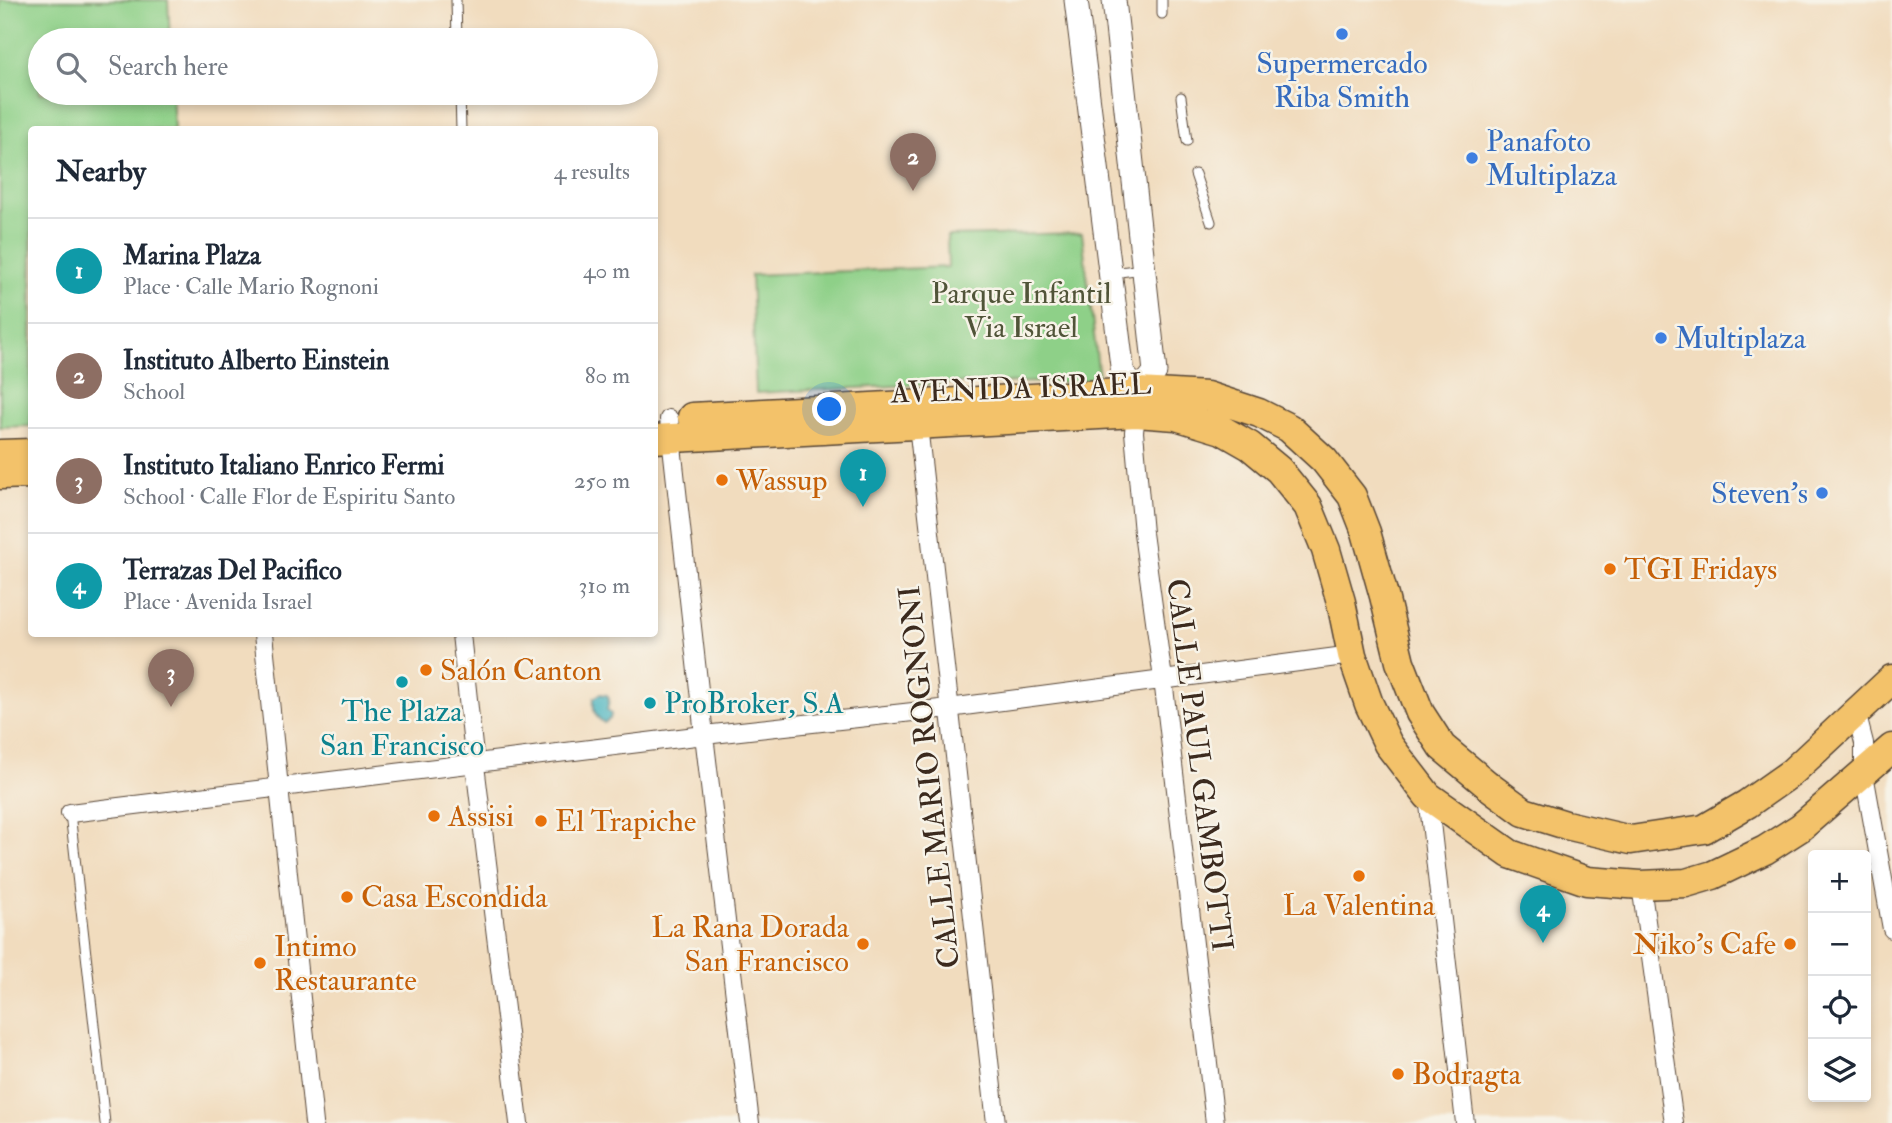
<!DOCTYPE html>
<html lang="en">
<head>
<meta charset="utf-8">
<style>
  body { margin:0; font-family:"IM FELL Double Pica",serif; background:#f6f6f7; color:#1f2937 }
  .controls { position:absolute; right:21px; bottom:21px; display:grid; overflow:hidden; border-radius:7px; box-shadow:0 4px 10px #0003 }
  .controls button { width:63px; height:63px; display:grid; place-items:center; padding:0; border:0; border-bottom:2px solid #e0e1e3; background:#fff; color:#1f2937; font:35px sans-serif }
  .you { position:absolute; left:830px; top:410px; width:24px; height:24px; margin:-18px; border:5px solid #fff; border-radius:50%; background:#1a73e8; box-shadow:0 0 0 10px #1a73e833 }
  .badge { display:grid; place-items:center; width:46px; height:46px; border-radius:50%; background:#1f6fb2; color:#fff; font-size:23px; font-weight:700 }
  .pin { position:absolute; translate:-50% -58px; filter:drop-shadow(0 2px 4px #0008) }
  .pin::after { content:''; position:absolute; top:37px; width:24px; height:21px; background:inherit; clip-path:polygon(0 0,100% 0,50% 100%) }
  .list { margin:0; padding:0; list-style:none }
  h2 { display:flex; justify-content:space-between; align-items:center; height:91px; margin:0; padding:0 28px; font-size:30px }
  h2 small { font-size:23px; font-weight:400; color:#747a83 }
  .list li { display:grid; grid-template-columns:46px 1fr auto; gap:21px; align-items:center; box-sizing:border-box; height:105px; padding:0 28px; border-top:2px solid #e0e1e3 }
  .list b { display:block; font-size:26px; white-space:nowrap }
  .list p { margin:0; font-size:23px; white-space:nowrap; color:#747a83 }
  .list em { font-size:23px; font-style:normal; color:#747a83 }
  .icon { flex:none; width:38px; height:38px; fill:none; stroke:currentColor; stroke-width:2; stroke-linecap:round; stroke-linejoin:round }
  .map { position:relative; flex:none; width:1892px; height:1123px; overflow:hidden }
  .search { position:absolute; background:#fff; box-shadow:0 4px 10px #0003; left:28px; top:28px; width:630px; height:77px; display:flex; align-items:center; gap:18px; box-sizing:border-box; padding:0 24px; border-radius:38px; color:#747a83; font-size:26px }
  .panel { position:absolute; background:#fff; box-shadow:0 4px 10px #0003; left:28px; top:126px; width:630px; height:511px; border-radius:7px }
  .map>svg:first-child { display:block }
  .green { fill:#8ed088; stroke:#647d53; stroke-width:2 }
  .water { fill:#44b3bf; stroke:#406e6e; stroke-width:2 }
  .lines { fill:none; stroke-linecap:round; stroke-linejoin:round }
  .service-casing { stroke:#564536; stroke-width:11 }
  .minor-casing { stroke:#564536; stroke-width:20 }
  .tertiary-casing { stroke:#564536; stroke-width:25 }
  .primary-casing { stroke:#564536; stroke-width:31 }
  .service { stroke:#fff; stroke-width:9 }
  .minor { stroke:#fff; stroke-width:18 }
  .tertiary { stroke:#fff; stroke-width:23 }
  .primary { stroke:#f3c26a; stroke-width:28 }
  .shop-dot { fill:#3f7fe0; stroke:#f7f3e8; stroke-width:2.5 }
  .food-dot { fill:#e8710a; stroke:#f7f3e8; stroke-width:2.5 }
  .culture-dot { fill:#0f9aa8; stroke:#f7f3e8; stroke-width:2.5 }
  .labels { text-anchor:middle; stroke-width:5; stroke-linejoin:round; paint-order:stroke }
  .shop-label { font-size:30px; fill:#366cbe; stroke:#f7f3e8; text-anchor:start }
  .park-label { font-size:30px; fill:#505438; stroke:#f7f3e8 }
  .street-label { font-size:30px; fill:#3b2a1e; stroke:#f7f3e8 }
  .food-label { font-size:30px; fill:#c56008; stroke:#f7f3e8; text-anchor:start }
  .culture-label { font-size:30px; fill:#0d838f; stroke:#f7f3e8; text-anchor:start }
</style>
</head>
<body>
<div class="map">
<svg width="1892" height="1123" viewBox="0 0 1892 1123">
  <rect width="100%" height="100%" fill="#f7f3e8"/>
  <filter id="ink" filterUnits="userSpaceOnUse"><feTurbulence type="fractalNoise" baseFrequency=".0143" numOctaves="2"/><feDisplacementMap in="SourceGraphic" scale="14" xChannelSelector="R" yChannelSelector="G"/><feConvolveMatrix kernelMatrix="1 2 1 2 8 2 1 2 1" color-interpolation-filters="sRGB"/></filter>
  <filter id="wash" filterUnits="userSpaceOnUse"><feTurbulence type="fractalNoise" baseFrequency=".00686" numOctaves="4" result="noise"/><feDisplacementMap in="SourceGraphic" scale="28" xChannelSelector="R" yChannelSelector="G"/><feGaussianBlur stdDeviation="1.57" result="paint"/><feColorMatrix in="noise" values="0 0 0 0 0 0 0 0 0 0 0 0 0 0 0 0 0 1.4 0 .05"/><feComposite in="paint" operator="in"/></filter>
  <g filter="url(#wash)">
    <rect width="100%" height="100%" fill="#f1dcbe"/>
    <!-- green -->
    <path class="green" d="M0,0H168L170,40H40V93H172L174,129L32,130L31,426L0,427Z
      M1082,233L1099,377L1075,382L953,383L756,393L751,275L948,267L947,236Z"/>
    <!-- water -->
    <path class="water" d="M600,694L607,695L609,699L607,710L611,714L610,719L604,723C594,716 593,710 594,698Z"/>
  </g>
  <g filter="url(#ink)">
    <g class="lines">
      <defs>
        <path id="service" d="M456,0L457,40
          M1162,0V14
          M460,93L461,130
          M1181,97L1187,141
          M1195,174L1211,222
          M1112,273L1143,269
          M70,813L105,1123"/>
        <path id="minor" d="M1136,413L1134,432L1143,533L1163,679L1215,1123
          M669,419L704,735L750,1123
          M918,425L996,1123
          M263,634L314,1123
          M461,634L475,765L519,1123
          M1856,712L1864,743V774L1892,929
          M1428,796L1465,1123
          M70,813L704,735L949,708L1352,655
          M1641,885L1674,1123"/>
        <path id="tertiary" d="M1076,0L1123,374L1139,392L1137,404
          M1114,0L1155,372L1139,392"/>
        <path id="primary" d="M692,417L1139,392L1207,396L1259,413L1289,428L1324,460L1352,496L1366,532L1384,596L1400,662L1420,713L1442,747L1490,787L1524,812L1566,825L1631,840L1704,829L1747,804L1791,773L1892,679
          M654,439L1136,413L1176,416L1222,430L1250,446L1279,470L1308,506L1326,550L1341,602L1352,655L1369,704L1388,744L1428,796L1510,854L1587,881L1641,885L1686,883L1713,875L1765,850L1801,827L1892,748
          M0,454L32,453
          M0,475L32,474"/>
      </defs>
      <!-- service casing -->
      <use href="#service" class="service-casing"/>
      <!-- minor casing -->
      <use href="#minor" class="minor-casing"/>
      <!-- tertiary casing -->
      <use href="#tertiary" class="tertiary-casing"/>
      <!-- primary casing -->
      <use href="#primary" class="primary-casing"/>
      <!-- service -->
      <use href="#service" class="service"/>
      <!-- minor -->
      <use href="#minor" class="minor"/>
      <!-- tertiary -->
      <use href="#tertiary" class="tertiary"/>
      <!-- primary -->
      <use href="#primary" class="primary"/>
    </g>
  </g>
  <!-- markers -->
  <g class="shop-dot">
    <circle cx="1342" cy="34" r="7"/>
    <circle cx="1472" cy="158" r="7"/>
    <circle cx="1661" cy="338" r="7"/>
    <circle cx="1822" cy="493" r="7"/>
  </g>
  <g class="food-dot">
    <circle cx="722" cy="480" r="7"/>
    <circle cx="1610" cy="569" r="7"/>
    <circle cx="426" cy="670" r="7"/>
    <circle cx="434" cy="816" r="7"/>
    <circle cx="541" cy="821" r="7"/>
    <circle cx="1359" cy="876" r="7"/>
    <circle cx="347" cy="897" r="7"/>
    <circle cx="863" cy="944" r="7"/>
    <circle cx="1790" cy="944" r="7"/>
    <circle cx="260" cy="963" r="7"/>
    <circle cx="1398" cy="1074" r="7"/>
  </g>
  <g class="culture-dot">
    <circle cx="402" cy="682" r="7"/>
    <circle cx="650" cy="703" r="7"/>
  </g>
  <g class="labels">
    <!-- shop labels -->
    <g class="shop-label">
      <text x="1342" y="73" text-anchor="middle">Supermercado<tspan x="1342" dy="34">Riba Smith</tspan></text>
      <text x="1486" y="151">Panafoto<tspan x="1486" dy="34">Multiplaza</tspan></text>
      <text x="1675" y="348">Multiplaza</text>
      <text x="1808" y="503" text-anchor="end">Steven's</text>
    </g>
    <!-- park labels -->
    <g class="park-label">
      <text x="1021" y="303">Parque Infantil<tspan x="1021" dy="34">Via Israel</tspan></text>
    </g>
    <!-- street labels -->
    <g class="street-label">
      <text transform="translate(1021 388) rotate(-2)" y="10">AVENIDA ISRAEL</text>
      <text transform="translate(1200 765) rotate(83)" y="10">CALLE PAUL GAMBOTTI</text>
      <text transform="translate(929 777) rotate(-96)" y="10">CALLE MARIO ROGNONI</text>
    </g>
    <!-- food labels -->
    <g class="food-label">
      <text x="736" y="490">Wassup</text>
      <text x="1624" y="579">TGI Fridays</text>
      <text x="440" y="680">Salón Canton</text>
      <text x="448" y="826">Assisi</text>
      <text x="555" y="831">El Trapiche</text>
      <text x="361" y="907">Casa Escondida</text>
      <text x="1359" y="915" text-anchor="middle">La Valentina</text>
      <text x="849" y="937" text-anchor="end">La Rana Dorada<tspan x="849" dy="34">San Francisco</tspan></text>
      <text x="1776" y="954" text-anchor="end">Niko's Cafe</text>
      <text x="274" y="956">Intimo<tspan x="274" dy="34">Restaurante</tspan></text>
      <text x="1412" y="1084">Bodragta</text>
    </g>
    <!-- culture labels -->
    <g class="culture-label">
      <text x="664" y="713">ProBroker, S.A</text>
      <text x="402" y="721" text-anchor="middle">The Plaza<tspan x="402" dy="34">San Francisco</tspan></text>
    </g>
  </g>
</svg>
<div class="controls">
<button>+</button>
<button>−</button>
<button><svg class="icon" aria-label="locate" viewBox="0 0 24 24"><circle cx="12" cy="12" r="6"/><path d="M12 2v4M12 18v4M2 12h4M18 12h4"/></svg></button>
<button><svg class="icon" aria-label="layers" viewBox="0 0 24 24"><path d="M12 4l9 5-9 5-9-5zM3 14l9 5 9-5"/></svg></button>
</div>
<div class="you"></div>
<div class="pin badge" style="left:863px;top:507px;background:#0f9aa8">1</div>
<div class="pin badge" style="left:913px;top:191px;background:#8d6e63">2</div>
<div class="pin badge" style="left:171px;top:707px;background:#8d6e63">3</div>
<div class="pin badge" style="left:1543px;top:943px;background:#0f9aa8">4</div>
<div class="search"><svg class="icon" aria-label="search" viewBox="0 0 24 24"><circle cx="10" cy="10" r="6"/><path d="M15 15l6 6"/></svg>Search here</div>
<section class="panel">
<h2>Nearby<small>4 results</small></h2>
<ul class="list">
<li><span class="badge" style="background:#0f9aa8">1</span><div><b>Marina Plaza</b><p>Place · Calle Mario Rognoni</p></div><em>40 m</em></li>
<li><span class="badge" style="background:#8d6e63">2</span><div><b>Instituto Alberto Einstein</b><p>School</p></div><em>80 m</em></li>
<li><span class="badge" style="background:#8d6e63">3</span><div><b>Instituto Italiano Enrico Fermi</b><p>School · Calle Flor de Espiritu Santo</p></div><em>250 m</em></li>
<li><span class="badge" style="background:#0f9aa8">4</span><div><b>Terrazas Del Pacifico</b><p>Place · Avenida Israel</p></div><em>310 m</em></li>
</ul>
</section>
</div>
</body>
</html>
